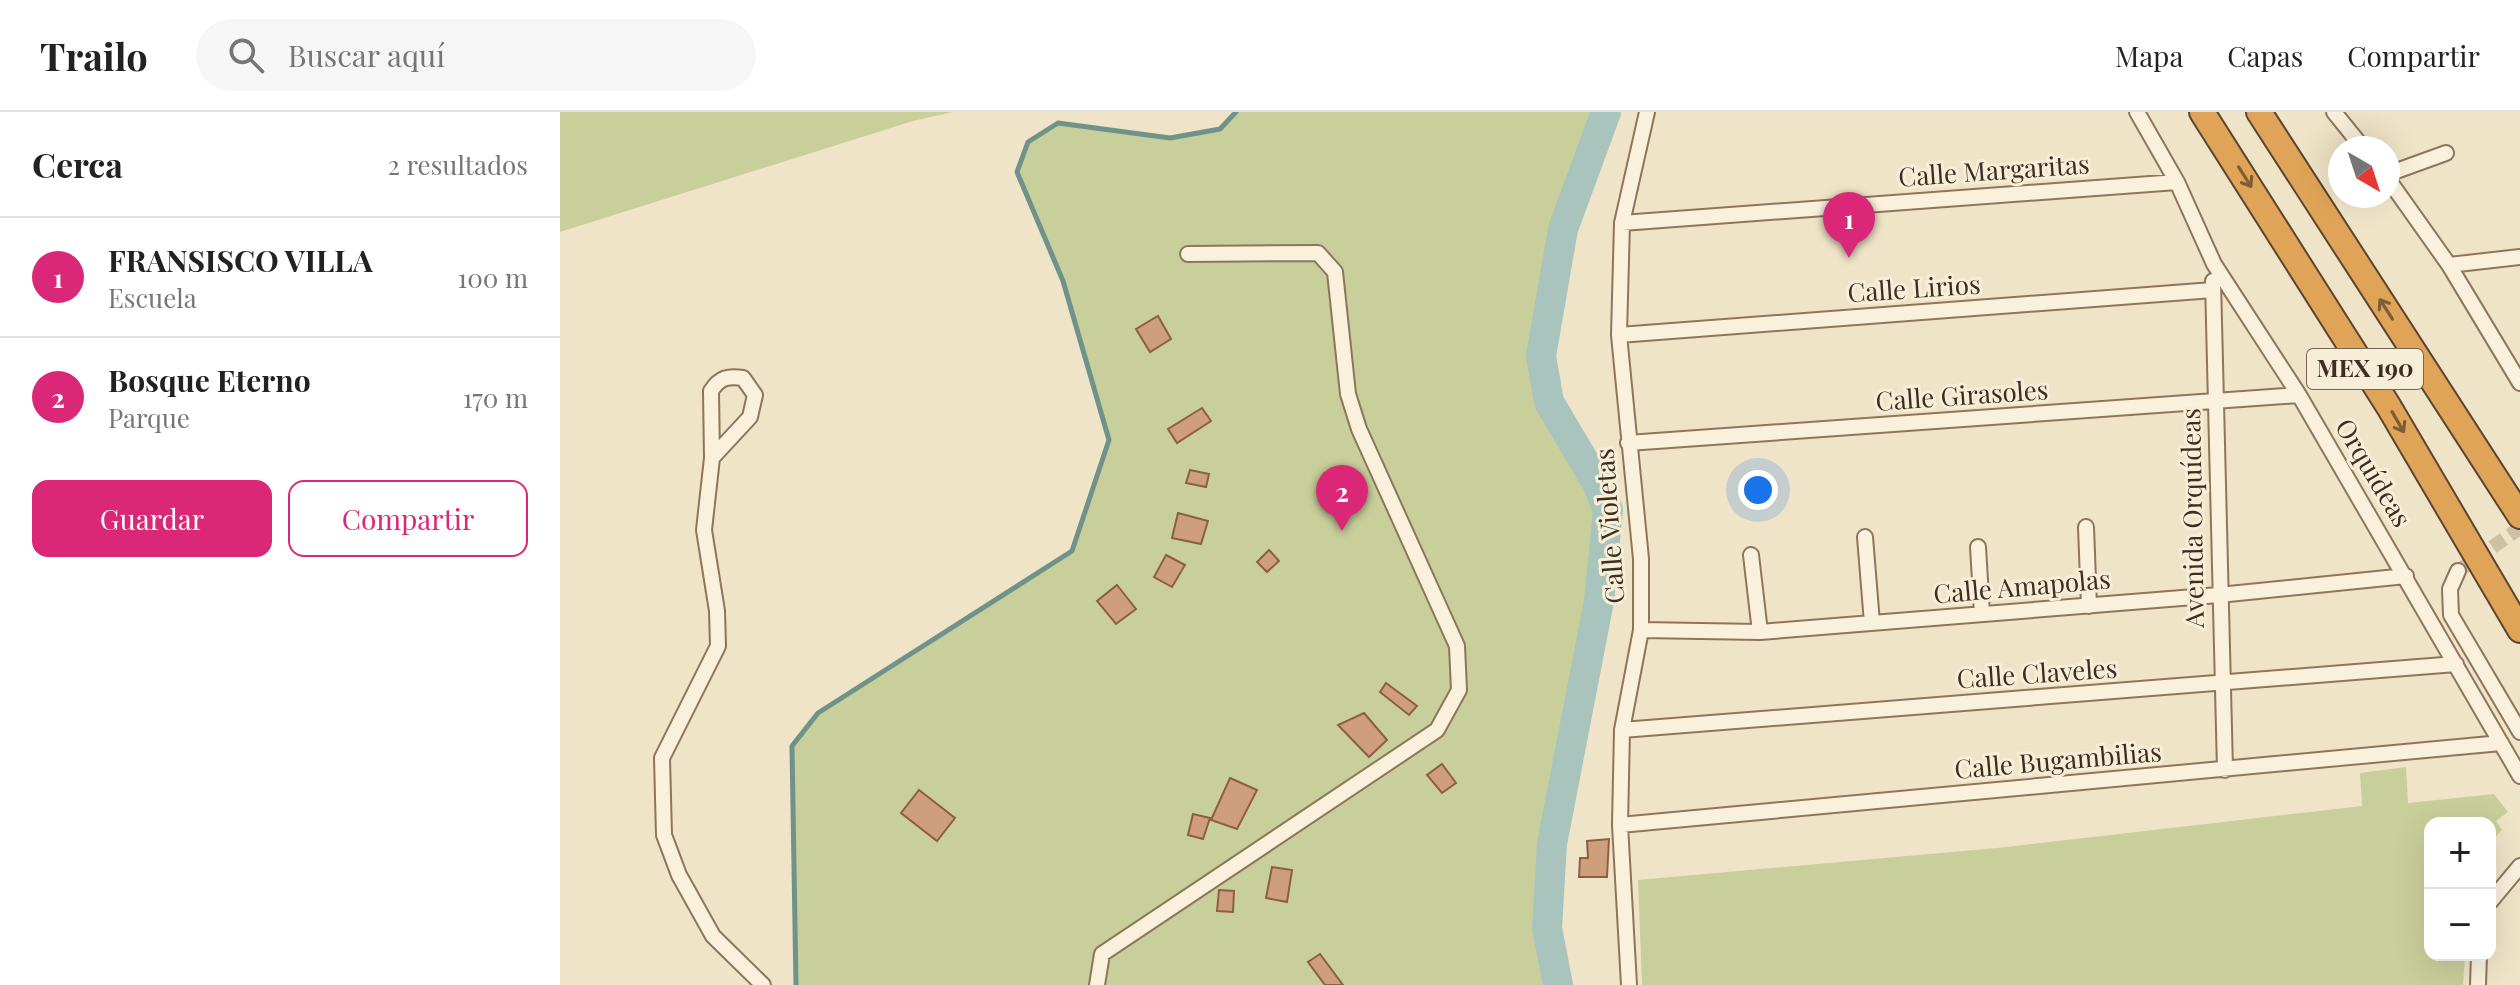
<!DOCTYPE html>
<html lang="es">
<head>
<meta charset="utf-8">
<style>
  body { margin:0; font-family:"Playfair Display",serif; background:#f6f6f6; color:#222 }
  .controls { position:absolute; right:24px; bottom:24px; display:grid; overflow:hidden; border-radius:16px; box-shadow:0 8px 32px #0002 }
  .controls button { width:72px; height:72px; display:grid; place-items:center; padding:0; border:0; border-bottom:2px solid #e0e0e0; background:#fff; color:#222; font:40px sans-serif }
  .compass { position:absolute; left:1768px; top:24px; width:72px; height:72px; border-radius:50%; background:#fff; box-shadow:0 8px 32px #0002; rotate:141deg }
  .you { position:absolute; left:1198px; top:378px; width:28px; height:28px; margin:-20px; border:6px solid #fff; border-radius:50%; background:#1a73e8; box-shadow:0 0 0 12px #1a73e833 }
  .badge { display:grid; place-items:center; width:52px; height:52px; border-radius:50%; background:#db2777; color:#fff; font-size:26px; font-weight:700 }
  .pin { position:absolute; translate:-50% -66px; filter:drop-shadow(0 2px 4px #0008) }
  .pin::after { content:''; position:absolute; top:42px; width:28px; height:24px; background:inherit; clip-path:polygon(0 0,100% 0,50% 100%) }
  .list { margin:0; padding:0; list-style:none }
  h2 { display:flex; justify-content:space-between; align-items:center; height:104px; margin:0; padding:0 32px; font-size:34px }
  h2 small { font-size:26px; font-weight:400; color:#767676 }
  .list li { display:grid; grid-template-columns:52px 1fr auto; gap:24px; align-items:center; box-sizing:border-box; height:120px; padding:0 32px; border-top:2px solid #e0e0e0 }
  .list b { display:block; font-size:30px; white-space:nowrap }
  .list p { margin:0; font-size:26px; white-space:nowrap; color:#767676 }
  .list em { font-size:26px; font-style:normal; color:#767676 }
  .actions { display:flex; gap:16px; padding:24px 32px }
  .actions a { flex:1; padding:18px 0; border:2px solid #db2777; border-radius:16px; text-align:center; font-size:28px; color:#db2777 }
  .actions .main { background:#db2777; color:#fff }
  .icon { flex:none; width:44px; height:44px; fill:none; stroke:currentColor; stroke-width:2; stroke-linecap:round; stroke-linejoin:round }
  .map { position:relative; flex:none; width:1960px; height:873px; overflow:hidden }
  header { display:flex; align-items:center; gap:48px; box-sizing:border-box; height:112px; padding:0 40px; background:#fff; border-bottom:2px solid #e0e0e0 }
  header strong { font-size:38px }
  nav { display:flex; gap:44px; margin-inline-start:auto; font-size:28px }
  .search { width:560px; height:72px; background:#f6f6f6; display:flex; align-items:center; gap:20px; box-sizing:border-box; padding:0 28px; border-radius:44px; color:#767676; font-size:30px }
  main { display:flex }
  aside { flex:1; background:#fff }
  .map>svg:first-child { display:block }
  .green { fill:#c9cf9b }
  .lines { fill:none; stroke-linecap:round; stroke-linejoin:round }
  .stream { stroke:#6f938a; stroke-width:5 }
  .river { stroke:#a9c4bc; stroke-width:30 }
  .building { fill:#cf9f7d; stroke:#8d5f41; stroke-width:2 }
  .street-tunnel { stroke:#ccc0a6; stroke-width:14; stroke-dasharray:14 7; stroke-linecap:butt }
  .street-casing { stroke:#8d765c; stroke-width:18 }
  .highway-casing { stroke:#5b4430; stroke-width:28 }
  .street { stroke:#faf1dc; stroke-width:14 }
  .highway { stroke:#e0a458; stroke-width:24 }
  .oneway { stroke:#7e5d36 }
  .labels { text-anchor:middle; stroke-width:6; stroke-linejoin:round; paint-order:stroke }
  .shield { fill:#f7eed8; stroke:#756857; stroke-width:2 }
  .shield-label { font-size:24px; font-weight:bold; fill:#3d2e20 }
  .street-label { font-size:26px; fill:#3d2e20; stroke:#f7eed8 }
</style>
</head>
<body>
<header>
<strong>Trailo</strong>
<div class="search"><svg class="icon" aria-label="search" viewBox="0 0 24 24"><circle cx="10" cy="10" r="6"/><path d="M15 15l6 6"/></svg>Buscar aquí</div>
<nav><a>Mapa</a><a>Capas</a><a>Compartir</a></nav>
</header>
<main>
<aside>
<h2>Cerca<small>2 resultados</small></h2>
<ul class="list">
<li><span class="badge">1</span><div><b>FRANSISCO VILLA</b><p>Escuela</p></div><em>100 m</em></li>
<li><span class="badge">2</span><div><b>Bosque Eterno</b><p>Parque</p></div><em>170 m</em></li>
</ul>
<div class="actions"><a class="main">Guardar</a><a>Compartir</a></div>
</aside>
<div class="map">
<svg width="1960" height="873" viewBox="0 0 1960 873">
  <rect width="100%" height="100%" fill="#f0e4c8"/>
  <!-- green -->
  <path class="green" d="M0,0H393L353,9L0,120Z
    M676,0H1046L1003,117L981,244L989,290L1037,371L1048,398L1039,489L992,732L987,816L998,873H236L232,634L258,601L512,439L549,328L503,169L457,60L468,30L498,11L610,26L660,17Z
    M1846,655L1848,691L1934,682L1948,700L1936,709L1942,718L1930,730V711H1870V843H1905L1903,873H1082L1078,768L1437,736L1802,694L1800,661Z"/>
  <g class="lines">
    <!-- stream -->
    <path class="stream" d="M236,873L232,634L258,601L512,439L549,328L503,169L457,60L468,30L498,11L610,26L660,17L676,0"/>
    <!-- river -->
    <path class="river" d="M998,873L987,816L992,732L1039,489L1048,398L1037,371L989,290L981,244L1003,117L1046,0"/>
  </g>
  <!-- building -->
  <path class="building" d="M598,204L611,227L590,240L576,217Z
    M642,296L651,309L617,331L608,317Z
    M630,358L649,362L646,375L626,371Z
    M618,401L648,409L641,432L612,426Z
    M709,438L719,449L707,460L697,450Z
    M606,443L625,453L612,475L594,465Z
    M557,473L576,497L556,512L537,489Z
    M826,571L857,594L849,603L820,580Z
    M804,601L827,628L809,645L778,613Z
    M882,652L896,671L882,681L867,663Z
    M670,666L697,678L677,717L651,708Z
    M359,678L395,706L377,729L341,701Z
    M633,702L650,706L643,727L628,723Z
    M1049,727L1047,765H1019L1020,746H1028L1027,729Z
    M712,755L732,758L727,790L706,786Z
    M659,778L674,779L673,800L657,799Z
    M760,842L783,873H765L748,850Z"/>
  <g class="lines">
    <!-- street-tunnel -->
    <path class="street-tunnel" d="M1898,459L1960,416"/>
    <defs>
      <path id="street" d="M1577,0L1617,70L1654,152L1739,283L1960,664
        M1774,0L1803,36
        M1828,62L1886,41
        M1828,67L1889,153L1960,271
        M1062,111L1617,70
        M1889,153L1960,145
        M1653,169L1665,658
        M1059,223L1653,178
        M1068,331L1739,283
        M152,346L190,305L195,283L183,266C168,264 160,265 151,279L152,346L144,418L157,499L158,534L102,646L104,723L119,763L153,824L203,873
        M1526,415L1529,494
        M1305,425L1312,511
        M1418,435L1422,502
        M1191,443L1200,520
        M1898,459L1890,477L1891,503L1960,620
        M1081,518L1200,520L1659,483L1846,464
        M1062,618L1896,552
        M1060,713L1941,631
        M1930,790L1960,754
        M537,873L542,842L877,618L899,578L897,534L799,317L788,282L775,160L758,141L628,142
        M1069,873L1060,713L1062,618L1081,518V447L1059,223L1062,111L1087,0
        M1918,873L1919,843"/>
      <path id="highway" d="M1642,0L1829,295L1960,518
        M1699,0L1960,404"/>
    </defs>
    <!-- street casing -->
    <use href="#street" class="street-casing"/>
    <!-- highway casing -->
    <use href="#highway" class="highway-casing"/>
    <!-- street -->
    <use href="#street" class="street"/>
    <!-- highway -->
    <use href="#highway" class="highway"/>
  </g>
  <!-- one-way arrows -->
  <defs><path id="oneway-shaft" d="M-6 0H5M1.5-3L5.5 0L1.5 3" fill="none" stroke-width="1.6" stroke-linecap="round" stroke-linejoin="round" transform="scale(2)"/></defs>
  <g class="oneway">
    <use href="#oneway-shaft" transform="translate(1685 65) rotate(58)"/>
    <use href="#oneway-shaft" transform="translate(1826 197) rotate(-123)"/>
    <use href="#oneway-shaft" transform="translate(1838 310) rotate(60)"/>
  </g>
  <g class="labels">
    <!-- shield labels -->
    <rect class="shield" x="1747" y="237" width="116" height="40" rx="6"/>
    <g class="shield-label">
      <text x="1805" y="265">MEX 190</text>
    </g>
    <!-- street labels -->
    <g class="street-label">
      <text transform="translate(1434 59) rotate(-4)" y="9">Calle Margaritas</text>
      <text transform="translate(1354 177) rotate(-4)" y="9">Calle Lirios</text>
      <text transform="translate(1402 284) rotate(-4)" y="9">Calle Girasoles</text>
      <text transform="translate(1813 361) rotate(59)" y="9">Orquídeas</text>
      <text transform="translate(1633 406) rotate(-91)" y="9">Avenida Orquídeas</text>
      <text transform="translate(1050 414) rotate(-94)" y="9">Calle Violetas</text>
      <text transform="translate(1462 475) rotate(-5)" y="9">Calle Amapolas</text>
      <text transform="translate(1477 562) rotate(-4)" y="9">Calle Claveles</text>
      <text transform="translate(1498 649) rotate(-5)" y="9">Calle Bugambilias</text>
    </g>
  </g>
</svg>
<div class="controls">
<button>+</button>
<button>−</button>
</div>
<svg class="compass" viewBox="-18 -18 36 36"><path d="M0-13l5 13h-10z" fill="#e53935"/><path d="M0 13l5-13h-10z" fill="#767676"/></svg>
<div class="you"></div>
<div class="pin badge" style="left:1289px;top:146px">1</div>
<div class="pin badge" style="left:782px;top:419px">2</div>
</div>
</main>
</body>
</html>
